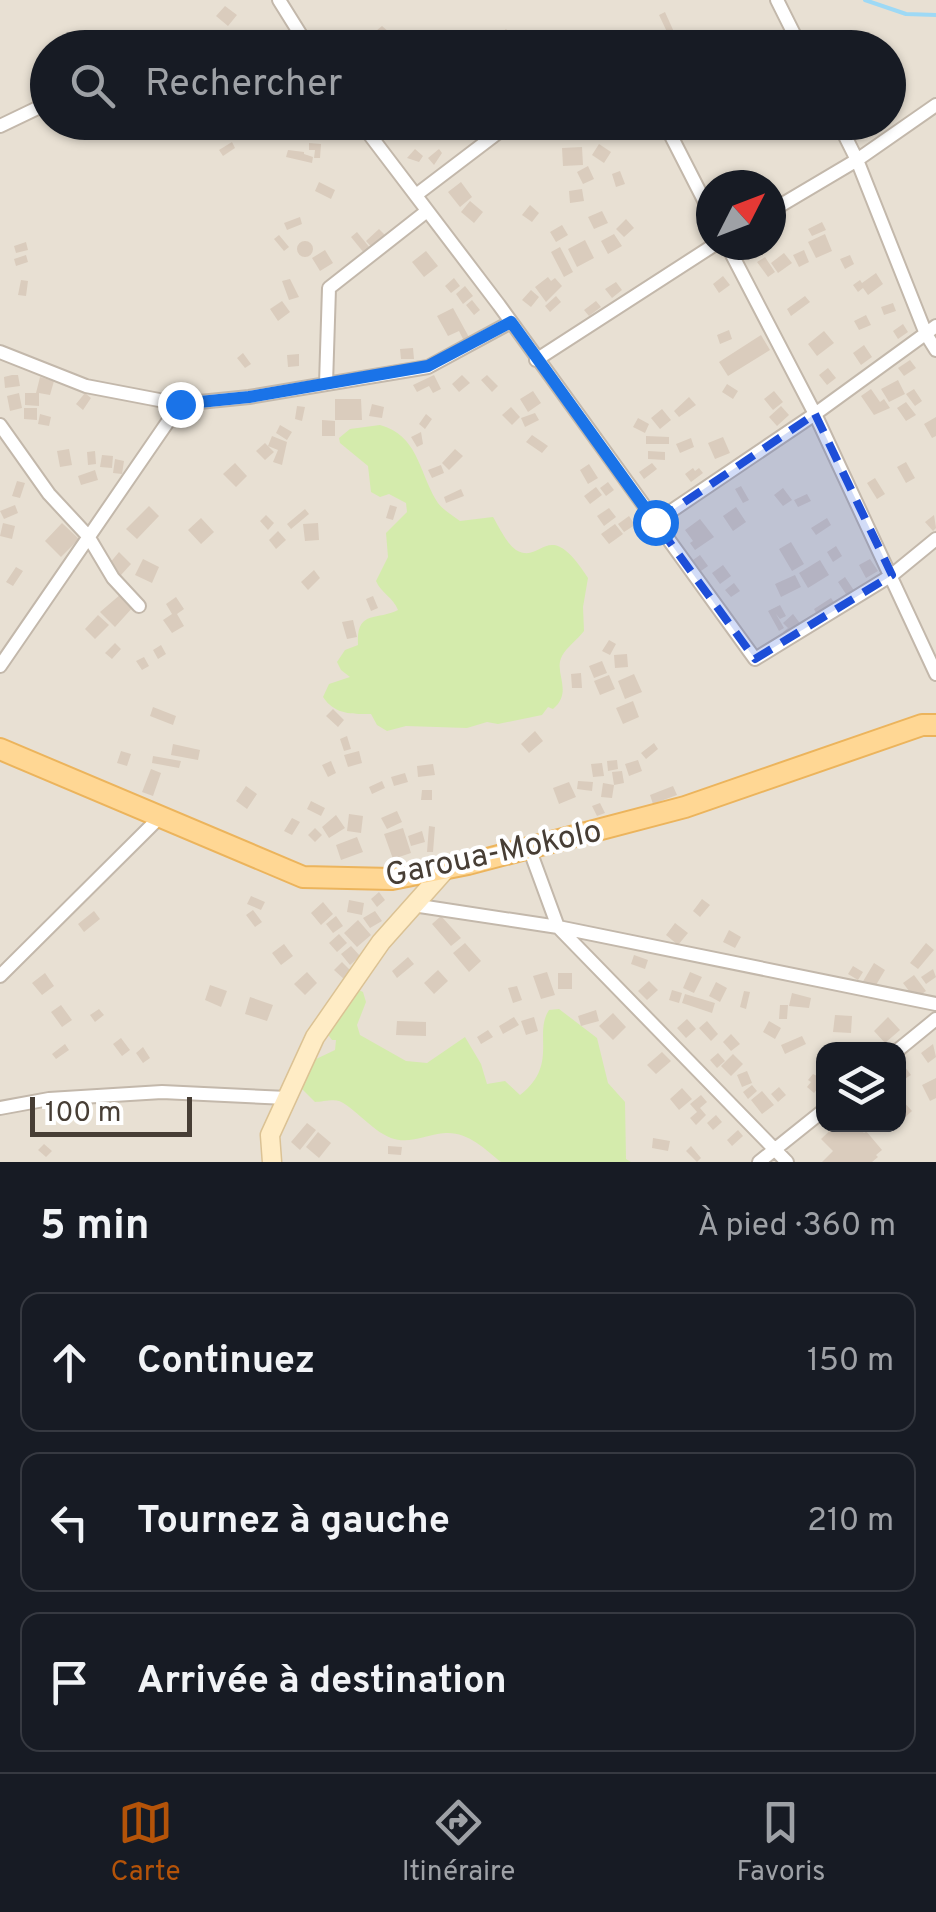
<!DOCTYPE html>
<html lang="fr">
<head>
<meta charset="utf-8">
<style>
  body { margin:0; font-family:Overpass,sans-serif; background:#20242c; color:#f1f3f6 }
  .controls { position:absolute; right:30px; bottom:30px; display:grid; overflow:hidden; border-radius:20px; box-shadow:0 2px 8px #0004 }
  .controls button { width:90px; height:90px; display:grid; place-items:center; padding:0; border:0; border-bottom:2px solid #363941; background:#171b24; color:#f1f3f6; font:50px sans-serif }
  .compass { position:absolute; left:696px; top:170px; width:90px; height:90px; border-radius:50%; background:#171b24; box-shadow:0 2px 8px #0004; rotate:48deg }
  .scale { position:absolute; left:30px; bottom:25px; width:162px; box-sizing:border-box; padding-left:10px; border:5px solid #473e35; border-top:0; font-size:28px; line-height:35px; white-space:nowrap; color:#473e35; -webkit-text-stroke:8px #fff; paint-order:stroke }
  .stop { position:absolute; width:30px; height:30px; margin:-22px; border:8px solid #1a73e8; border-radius:50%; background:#fff }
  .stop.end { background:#1a73e8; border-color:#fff; box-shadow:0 2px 10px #0008 }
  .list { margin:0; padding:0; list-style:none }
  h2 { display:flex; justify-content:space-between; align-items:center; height:130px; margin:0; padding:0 40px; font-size:42px }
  h2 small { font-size:32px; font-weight:400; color:#9ea1a6 }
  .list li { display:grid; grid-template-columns:65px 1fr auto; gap:30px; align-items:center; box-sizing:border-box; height:140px; margin:0 20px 20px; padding:0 20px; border:2px solid #363941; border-radius:20px }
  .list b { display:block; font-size:38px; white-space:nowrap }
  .list em { font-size:32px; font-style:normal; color:#9ea1a6 }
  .icon { flex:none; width:55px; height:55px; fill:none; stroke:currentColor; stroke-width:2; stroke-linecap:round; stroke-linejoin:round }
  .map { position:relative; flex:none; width:936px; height:1162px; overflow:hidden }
  .search { position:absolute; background:#171b24; box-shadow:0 2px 8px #0004; left:30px; right:30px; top:30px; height:110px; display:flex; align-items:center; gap:25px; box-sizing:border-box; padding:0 35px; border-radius:55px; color:#9ea1a6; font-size:38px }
  .sheet { height:610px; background:#171b24 }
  nav { display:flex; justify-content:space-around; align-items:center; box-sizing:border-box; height:140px; border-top:2px solid #363941; background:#171b24; font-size:28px; color:#9ea1a6 }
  nav a { display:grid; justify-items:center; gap:5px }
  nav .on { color:#b45309 }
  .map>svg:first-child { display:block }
  .residential { fill:#e8e0d3; fill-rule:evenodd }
  .green { fill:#d4ebac }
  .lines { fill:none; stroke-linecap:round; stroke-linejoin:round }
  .stream { stroke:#9ed9f5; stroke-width:4 }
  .building { fill:#daccbd }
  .street-casing { stroke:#c3b8ab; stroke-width:16 }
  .secondary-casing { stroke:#dbc294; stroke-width:21 }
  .primary-casing { stroke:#ecb45c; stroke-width:24 }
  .street { stroke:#fff; stroke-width:12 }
  .secondary { stroke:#ffecc5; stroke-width:18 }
  .primary { stroke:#ffd794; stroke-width:20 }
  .route { stroke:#1a73e8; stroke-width:12 }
  .marked { fill:#1d4ed8; fill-opacity:0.2; stroke:#1d4ed8; stroke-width:8; stroke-dasharray:20 12; stroke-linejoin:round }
  .labels { text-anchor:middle; stroke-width:8; stroke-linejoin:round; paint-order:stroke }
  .street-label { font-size:32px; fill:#473e35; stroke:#fff }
</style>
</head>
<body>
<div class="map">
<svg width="936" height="1162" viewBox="0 0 936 1162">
  <rect width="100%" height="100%" fill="#f4eee6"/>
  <!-- residential -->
  <path class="residential" d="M0,0H936V1162H0ZM48,48H888V122H48ZM711,185H771V245H711ZM824,1050H898V1124H824Z"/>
  <!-- green -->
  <path class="green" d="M380,425C418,436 418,469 436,500C441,509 452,515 460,521L493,517C499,527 507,544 516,550C543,566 547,514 588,578L583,607L584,631C578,639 566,648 562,656C553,673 574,691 553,709L548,707L542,715L498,724L487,722L467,728L406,726L387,731L377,725L371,714C352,714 335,715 323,697L329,684L350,677L341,670L337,662L345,650L358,645C356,609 377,621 398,610C393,597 381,593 376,581L388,557L386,533L407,512L406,503L389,494L380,497L371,492L368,466L340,443L339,438L350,429Z
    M359,990L363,992L366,1002L357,1025L360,1035L406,1061L427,1063L465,1037L481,1064L487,1084L505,1081L520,1095C559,1065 533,1034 549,1010L559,1009L597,1038L608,1083L625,1102L626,1159L631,1162H501C485,1149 468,1132 446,1133C426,1134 410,1145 391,1138C371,1130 354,1107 339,1101C333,1099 321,1102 315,1102L298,1085L314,1060L335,1050L336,1040H332L326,1032L347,998Z"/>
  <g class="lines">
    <!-- stream -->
    <path class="stream" d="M865,0L906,14L936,15"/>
  </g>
  <!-- building -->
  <path class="building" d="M225,6L237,15L228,26L216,16Z
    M665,12L674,32L668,34L659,15Z
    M382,26L396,38L388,45L376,31Z
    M506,29L515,38L510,44L500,34Z
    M182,32L185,45L173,48L171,34Z
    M203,33L205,39L189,43L187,37Z
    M260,122H276L269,134L257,128Z
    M232,142L235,148L223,156L219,150Z
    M309,143L321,144L320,158H314L315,150H309Z
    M599,144L611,152L604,163L592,155Z
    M582,147L583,165L563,166L562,148Z
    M415,149L423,156L419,162L407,158Z
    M439,149L442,153L434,165L428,158Z
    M288,150L304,152V154L313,157L312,163L286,157Z
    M588,166L594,179L583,184L577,172Z
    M620,171L625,184L616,187L612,174Z
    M319,182L335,190L331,199L315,191Z
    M461,182L472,197L460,207L448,192Z
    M582,189L584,201L570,203L569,191Z
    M470,201L483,212L474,223L461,212Z
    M530,205L539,213L532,222L522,215Z
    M602,211L608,223L594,229L588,217Z
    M300,217L302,224L287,230L284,223Z
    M626,219L634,228L624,237L616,229Z
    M822,222L826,230L812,236L808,229Z
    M562,225L568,235L556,242L550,232Z
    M379,229L388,238L375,251L366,241Z
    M357,232L370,248L364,253L351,237Z
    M614,234L622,246L608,254L601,241Z
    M825,234L832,251L816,258L808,242Z
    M279,235L289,247L284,251L274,239Z
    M585,240L594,258L577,267L568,249Z
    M297 249a8 8 0 1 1 16 0a8 8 0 1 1-16 0Z
    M26,242L28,250L16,253L14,246Z
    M560,247L573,272L564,277L551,252Z
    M325,250L333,263L320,271L312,258Z
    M804,250L809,262L799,267L793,255Z
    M426,251L438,266L424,277L412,262Z
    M784,253L792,263L778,273L771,263Z
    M26,255L28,262L16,266L14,259Z
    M850,255L854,264L845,269L840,259Z
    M765,257L775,272L768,277L757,262Z
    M876,273L883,284L868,295L863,288L858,292L853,285L860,280L862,283Z
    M723,276L730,285L719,293L713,284Z
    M548,277L551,281L555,278L562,286L546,302L535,287Z
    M454,278L460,286L451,293L445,286Z
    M290,279L299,297L289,300L282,281Z
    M21,280L28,281L26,296L18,295Z
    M616,282L622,290L612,298L605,289Z
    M465,286L473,296L463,304L456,294Z
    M531,290L539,297L531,307L522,300Z
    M556,296L561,302L550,312L545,306Z
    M805,296L810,302L791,316L787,309Z
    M472,300L480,310L474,315L466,305Z
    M282,301L290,312L278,321L270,309Z
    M596,301L601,307L589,316L584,310Z
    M893,303L896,311L884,315L881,307Z
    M453,308L470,339L464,341L459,331L448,336L437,316Z
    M866,315L871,325L859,330L854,321Z
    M903,324L908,332L898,339L893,331Z
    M729,330L732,339L720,344L717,335Z
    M824,331L834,343L817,356L808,344Z
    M761,335L770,350L728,376L719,362Z
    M864,345L872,357L861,365L853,353Z
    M413,348L414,359H401L400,349Z
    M243,353L251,364L245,368L237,358Z
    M299,354V366L288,367L287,355Z
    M910,360L916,368L904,376L898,368Z
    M828,368L836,378L827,385L819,375Z
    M12,375H18L20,386L5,388L4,377Z
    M434,375L441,389L433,393L429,386L417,392L413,385Z
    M462,375L470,383L459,392L452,384Z
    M487,375L498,386L492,392L481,380Z
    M40,377L54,381L50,395L39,393V406L25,405V393H36Z
    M898,380L905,394L889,402L881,389Z
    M727,384L738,391L733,399L722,392Z
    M871,389L880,402L884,399L890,408L874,415L861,396Z
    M914,389L922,401L915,406L906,394Z
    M533,391L541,403L528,412L520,399Z
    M774,391L783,402L773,410L764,399Z
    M19,393L22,408L10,411L7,396Z
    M85,393L91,398L83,410L76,404Z
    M689,397L696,405L679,417L674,411Z
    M335,399H361L362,420H335Z
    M906,402L916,415L906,421L897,408Z
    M372,404L384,407L382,418L369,416Z
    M297,406L305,407L302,421L295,419Z
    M781,406L789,415L777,426L769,417Z
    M511,407L520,417L512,425L502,415Z
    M24,408H37V420L24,419Z
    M662,409L671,420L660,429L651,418Z
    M535,413L539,420L525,427L521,418Z
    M40,414L51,417L49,426L38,424Z
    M426,414L432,419L425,429L419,424Z
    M936,417V436L932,438L924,424Z
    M638,418L649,424L645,433L633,427Z
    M322,420L335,421V436H322Z
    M280,425L292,432L287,440L276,433Z
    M421,432L423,444L417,447L411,437Z
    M532,435L548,446L542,453L526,442Z
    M272,436L287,442L282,465L273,462L278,450L268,446Z
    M646,436L669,437V444H646Z
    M723,437L730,453L715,459L708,443Z
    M691,438L694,447L680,453L676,444Z
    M265,443L274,452L265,460L256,451Z
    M69,449L72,465L60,467L57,451Z
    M455,449L463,456L449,470L442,463Z
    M95,451L96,464L88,465L87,452Z
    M648,451L665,452V460L648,459Z
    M102,455L113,456L112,468L100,467Z
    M115,459L124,461L122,474L113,473Z
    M906,462L915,478L906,483L897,467Z
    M235,463L247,476L236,487L223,474Z
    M652,463L657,469L644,479L639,472Z
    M589,464L598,478L588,484L580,470Z
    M441,465L444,473L432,478L428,470Z
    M693,468L695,471L699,468L703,473L691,482L685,474Z
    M95,470L98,480L81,485L78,476Z
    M875,478L885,494L877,499L867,483Z
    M17,481L25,483L20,498L12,496Z
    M608,482L614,490L606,496L600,488Z
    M741,486L749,500L743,503L735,489Z
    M596,487L602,495L590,504L584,496Z
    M783,488L792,500L783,506L774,495Z
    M461,489L464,496L446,503L444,497Z
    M807,494L811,501L798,507L794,500Z
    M15,505L18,513L4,519L0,511Z
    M390,505L397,507L393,520L386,518Z
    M149,506L159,516L137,539L126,529Z
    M736,507L746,522L733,531L723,516Z
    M609,508L616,517L604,526L597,516Z
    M305,509L309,514L291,529L287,524Z
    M266,515L274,523L268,530L260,521Z
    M934,515L936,528L933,531L925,522Z
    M629,516L635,525L624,532L618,524Z
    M201,518L214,532L201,544L188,530Z
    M827,518L831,525L816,535L811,528Z
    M700,519L714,537L695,550L690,543L693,541L685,530Z
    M3,523L15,526L12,539L0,536Z
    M62,523L79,539L61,557L45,541Z
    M318,523L319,540L305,541L303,524Z
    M615,524L623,534L609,544L601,534Z
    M278,531L286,540L276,549L269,540Z
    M791,542L804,564L792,571L779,549Z
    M836,546L842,556L833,562L827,552Z
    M119,552L131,564L121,575L109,564Z
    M700,555L708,566L701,571L693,560Z
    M143,559L159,567L152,583L135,575Z
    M870,559L878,571L866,578L859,565Z
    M820,560L829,575L808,588L799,573Z
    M723,565L731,576L720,584L712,573Z
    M16,567L23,571L13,586L6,582Z
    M314,570L320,578L308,590L301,582Z
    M795,575L801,587L781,597L775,584Z
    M845,577L855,592L848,597L838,582Z
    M734,583L740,591L731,597L725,590Z
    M121,594L134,606L115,627L100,612Z
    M373,596L378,608L371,611L366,599Z
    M176,597L184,609L177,614L184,626L172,633L163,620L172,614L166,604Z
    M831,598L836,605L818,617L814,609Z
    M780,605L786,616L780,619L776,614L784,628L779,631L768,611Z
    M793,614L802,626L788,638L783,632L788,628L783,623Z
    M98,615L109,625L95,639L85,629Z
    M353,620L357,637L347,639L342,622Z
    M609,640L616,644L610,655L602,651Z
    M115,643L121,649L112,659L105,653Z
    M161,645L166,654L158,659L153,650Z
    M627,654L628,667L615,668L614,655Z
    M144,657L149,666L142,670L136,661Z
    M602,661L607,673L594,678L589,666Z
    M581,673L582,688H572L571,674Z
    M634,674L642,692L625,699L618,681Z
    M609,675L615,689L600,695L594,681Z
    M633,701L639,717L623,724L616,708Z
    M153,707L176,716L173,725L150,716Z
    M333,709L344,720L338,727L326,716Z
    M535,731L543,741L529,753L521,744Z
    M347,736L351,749L344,751L340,739Z
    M654,743L658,749L646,759L641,753Z
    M173,744L200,750L198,760L171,755Z
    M121,751L131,754L127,766L117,763Z
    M359,751L362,763L348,767L344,755Z
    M153,756L181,761L179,768L152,763Z
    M617,760L618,769L608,771L607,761Z
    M638,760L642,771L629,776L625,764Z
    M331,761L336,773L328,777L322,765Z
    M602,763L604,776L593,777L591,764Z
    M433,764L435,775L418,777L417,766Z
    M151,769L161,773L153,796L142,792Z
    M622,771L624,783L614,785L612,772Z
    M405,773L408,782L394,786L391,777Z
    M382,781L385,788L372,794L369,787Z
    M578,781L593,782L592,791L577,789Z
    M569,782L576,797L559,804L553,788Z
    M603,783L614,785L612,798L601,797Z
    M246,786L257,794L247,809L236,801Z
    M673,786L677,795L653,804L650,795Z
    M422,790H432V800H421Z
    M311,801L325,808L321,816L307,809Z
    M600,803L605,813L597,816L592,806Z
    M397,811L402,822L387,829L381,818Z
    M349,814L363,816L361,833L347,831Z
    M336,815L345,828L329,838L322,827Z
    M292,818L300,822L292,835L284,831Z
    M429,826L435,827L433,852H427Z
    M315,828L322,835L315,842L308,835Z
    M403,828L411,853L393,859L384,834Z
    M422,831L425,842L411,846L408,836Z
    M357,837L363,852L341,860L336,845Z
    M379,892L385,900L377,907L371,899Z
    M251,896L265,902L261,910L247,904Z
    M702,899L710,905L700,917L693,911Z
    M349,900L364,903L362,915L347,912Z
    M323,902L333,914L321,925L311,913Z
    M253,910L262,922L255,927L246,915Z
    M94,911L100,919L84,932L78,924Z
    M375,911L382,921L370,928L363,918Z
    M336,916L343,926L333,933L326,924Z
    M441,916L461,938L451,946L432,924Z
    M358,920L371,935L357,947L344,933Z
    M675,923L688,933L678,945L666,935Z
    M729,930L741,937L735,948L723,942Z
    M339,934L347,943L337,952L329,943Z
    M465,943L481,961L469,972L453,953Z
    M926,943L934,950L918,969L910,963Z
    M284,944L293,956L281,965L272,953Z
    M351,946L360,956L350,965L341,954Z
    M634,955L648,960L645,969L631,964Z
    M408,957L414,964L397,978L392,971Z
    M342,962L352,972L345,980L334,970Z
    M874,963L885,970L873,990L862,983Z
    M853,966L863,972L858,980L848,974Z
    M933,969L936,977L926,984L921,977Z
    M438,970L448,981L434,994L424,983Z
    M307,972L317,983L305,995L294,984Z
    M547,972L555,995L541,999L533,976Z
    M690,972L702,977L694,993L683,988Z
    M45,973L54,986L42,995L32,983Z
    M558,973H572V989H558Z
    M914,975L926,991L915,999L903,983Z
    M649,981L658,990L647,1000L638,991Z
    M716,982L727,988L720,1002L709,996Z
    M210,985L227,991L221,1007L205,1000Z
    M517,986L522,1000L513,1003L508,988Z
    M672,990L682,993L679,1003L669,1000Z
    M744,991L750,992L746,1009L740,1007Z
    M792,993L811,998L809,1008L789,1006Z
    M685,994L715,1003L712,1013L682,1003Z
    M250,997L273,1005L267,1021L245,1014Z
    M61,1005L72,1020L62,1027L51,1012Z
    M780,1005H788L787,1019H779Z
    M99,1009L104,1015L95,1022L90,1015Z
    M596,1010L599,1021L581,1026L578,1016Z
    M613,1013L626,1027L613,1040L599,1026Z
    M835,1015L852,1016L851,1033L833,1032Z
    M514,1017L519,1025L503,1034L499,1026Z
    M534,1017L538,1031L526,1035L521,1021Z
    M888,1017L900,1030L885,1043L874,1031Z
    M687,1019L696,1029L686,1038L677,1028Z
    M397,1021L426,1022V1036L396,1035Z
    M707,1021L718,1034L711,1041L699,1028Z
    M769,1021L781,1028L775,1039L763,1032Z
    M488,1030L493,1037L481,1044L477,1037Z
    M731,1034L740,1044L731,1051L723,1042Z
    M802,1036L806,1044L785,1054L781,1045Z
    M121,1038L130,1050L122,1056L113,1044Z
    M65,1044L69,1050L56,1059L52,1054Z
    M933,1044L936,1057L928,1063L921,1053Z
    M143,1047L150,1058L143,1063L136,1053Z
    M662,1052L671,1061L656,1074L647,1065Z
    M718,1053L725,1061L717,1068L710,1060Z
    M733,1054L743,1064L731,1076L721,1066Z
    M905,1067L911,1075L900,1082L899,1072Z
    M747,1071L752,1083L742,1087L737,1075Z
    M819,1073L824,1081L814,1093L807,1087L811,1082L808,1080L813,1074L817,1076Z
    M936,1078V1098L930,1101L922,1085Z
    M752,1085L757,1091L748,1099L743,1092Z
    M779,1087L786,1095L778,1102L771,1094Z
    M682,1088L692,1099L679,1110L670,1099Z
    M762,1091L774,1105L762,1114L751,1100Z
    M701,1095L707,1102L700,1108L706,1115L696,1125L690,1118L697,1112L690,1104Z
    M899,1097L912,1111L903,1119L899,1115Z
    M716,1115L722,1122L713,1130L707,1123Z
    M307,1123L316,1130L300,1150L291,1142Z
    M837,1124H857L864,1133L866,1131L882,1150L876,1155L878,1157L872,1162H822L833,1151L821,1139Z
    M738,1130L743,1136L732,1146L727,1140Z
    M318,1132L331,1143L319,1158L306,1147Z
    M653,1138L670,1141L668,1151L652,1148Z
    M44,1144L52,1151L46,1157L38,1150Z
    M388,1146L402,1147L401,1155L388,1154Z
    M691,1146L701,1158L697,1162L686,1151Z"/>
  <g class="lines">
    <defs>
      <path id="street" d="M279,0L309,48
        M777,0L801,48
        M612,48L621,40L625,48
        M360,122L499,305L755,659L892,575L936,539
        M664,122L711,214
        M838,122L857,160L926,334L936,350
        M0,126L48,103
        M416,195L512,122
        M771,211L857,160L936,105
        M727,245L815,414L936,674
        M0,352L86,386L180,404L249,397L428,367L511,322
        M536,360L714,245
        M326,384L329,288L427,211
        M0,425L49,494L88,536L113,578L139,606
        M655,522L815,414L936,326
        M0,666L180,404
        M529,848L558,927L787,1162
        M413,905L558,927L936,1004
        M0,976L159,818
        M898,1050L936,1019
        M0,1108L49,1099L162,1092L287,1098
        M759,1162L824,1110"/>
      <path id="secondary" d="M272,1162L270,1135L315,1037L381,942L446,869"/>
      <path id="primary" d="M0,749L303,877L392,879L468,864L685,807L922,725H936"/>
    </defs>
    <!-- street casing -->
    <use href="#street" class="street-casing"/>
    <!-- secondary casing -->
    <use href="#secondary" class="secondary-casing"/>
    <!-- primary casing -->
    <use href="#primary" class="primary-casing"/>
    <!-- street -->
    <use href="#street" class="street"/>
    <!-- secondary -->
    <use href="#secondary" class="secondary"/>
    <!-- primary -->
    <use href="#primary" class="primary"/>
  </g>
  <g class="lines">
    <!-- route -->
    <path class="route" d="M180,404L249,397L428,366L511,322L655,522"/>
  </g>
  <!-- marked area -->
  <path class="marked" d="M815,414L892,575L755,659L655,522Z"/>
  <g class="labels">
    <!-- street labels -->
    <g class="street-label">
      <text transform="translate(493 852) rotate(-12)" y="11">Garoua-Mokolo</text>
    </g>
  </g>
</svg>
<div class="controls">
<button><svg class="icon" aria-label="layers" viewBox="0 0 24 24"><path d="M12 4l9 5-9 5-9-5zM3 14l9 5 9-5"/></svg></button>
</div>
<svg class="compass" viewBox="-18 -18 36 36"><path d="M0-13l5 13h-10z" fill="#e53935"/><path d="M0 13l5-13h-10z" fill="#9ea1a6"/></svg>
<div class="scale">100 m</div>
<div class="stop" style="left:655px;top:522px"></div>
<div class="stop end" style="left:180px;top:404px"></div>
<div class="search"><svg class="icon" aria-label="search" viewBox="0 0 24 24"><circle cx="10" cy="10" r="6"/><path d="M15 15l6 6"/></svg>Rechercher</div>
</div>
<section class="sheet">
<h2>5 min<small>À pied · 360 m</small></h2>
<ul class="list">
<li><svg class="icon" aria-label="ahead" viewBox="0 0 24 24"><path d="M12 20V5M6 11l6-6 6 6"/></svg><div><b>Continuez</b></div><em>150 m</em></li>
<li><svg class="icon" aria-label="left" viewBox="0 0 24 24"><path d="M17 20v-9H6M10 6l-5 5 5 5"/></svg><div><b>Tournez à gauche</b></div><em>210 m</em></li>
<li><svg class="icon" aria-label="arrive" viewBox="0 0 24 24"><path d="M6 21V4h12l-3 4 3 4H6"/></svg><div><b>Arrivée à destination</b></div></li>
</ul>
</section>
<nav>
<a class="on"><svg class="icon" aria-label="map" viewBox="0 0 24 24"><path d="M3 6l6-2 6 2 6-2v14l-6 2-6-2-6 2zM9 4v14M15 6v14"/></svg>Carte</a>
<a><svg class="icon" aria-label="directions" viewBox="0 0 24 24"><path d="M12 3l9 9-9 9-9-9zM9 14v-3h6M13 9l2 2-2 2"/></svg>Itinéraire</a>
<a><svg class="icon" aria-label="saved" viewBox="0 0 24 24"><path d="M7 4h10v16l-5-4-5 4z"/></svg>Favoris</a>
</nav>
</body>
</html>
